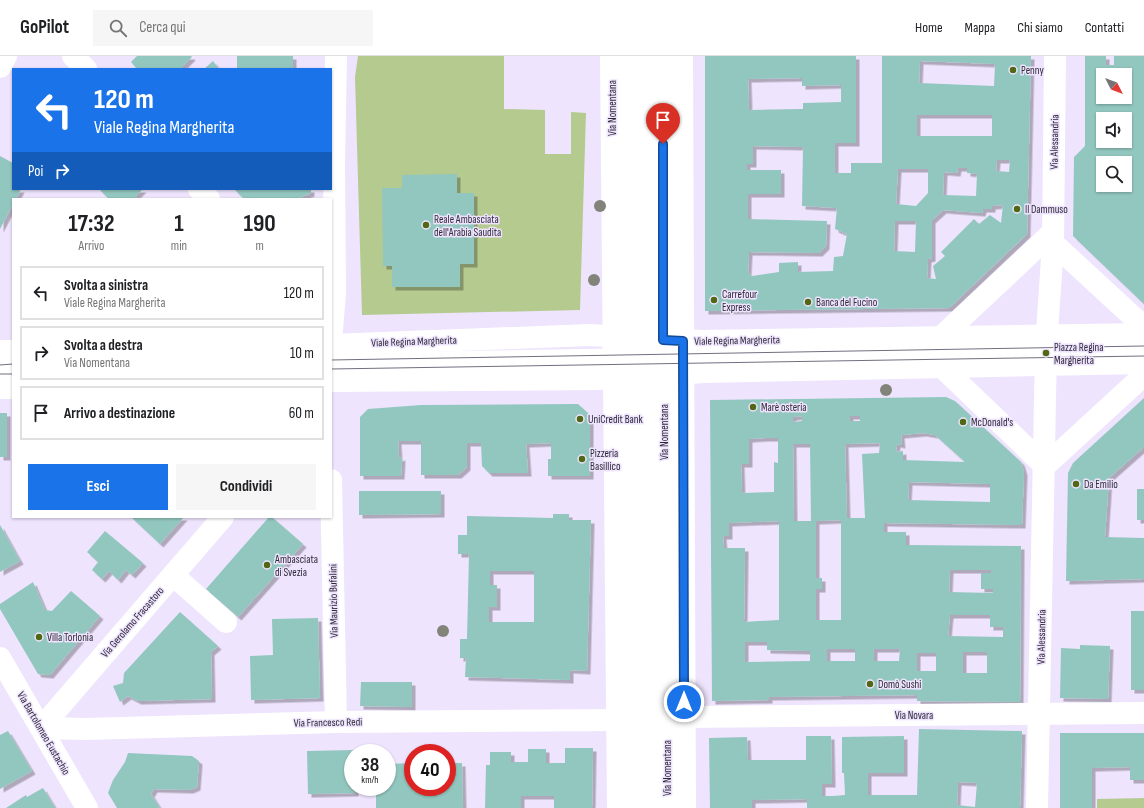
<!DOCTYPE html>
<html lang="it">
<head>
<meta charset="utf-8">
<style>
  :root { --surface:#fff; --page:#f6f6f6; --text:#202124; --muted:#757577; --line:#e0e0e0; --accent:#1a73e8 }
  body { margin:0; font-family:"Sofia Sans Condensed",sans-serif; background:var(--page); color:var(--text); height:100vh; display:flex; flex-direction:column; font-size:15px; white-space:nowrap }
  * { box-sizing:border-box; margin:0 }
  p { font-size:13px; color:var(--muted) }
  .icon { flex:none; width:22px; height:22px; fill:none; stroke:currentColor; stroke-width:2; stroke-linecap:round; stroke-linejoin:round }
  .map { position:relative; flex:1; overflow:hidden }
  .details { position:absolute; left:12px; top:142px; width:320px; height:320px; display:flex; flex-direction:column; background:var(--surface); border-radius:0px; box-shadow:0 1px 3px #0004 }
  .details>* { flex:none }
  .top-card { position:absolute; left:12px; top:12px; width:320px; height:122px; border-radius:0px; box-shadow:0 1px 3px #0004; background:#1a73e8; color:#fff; overflow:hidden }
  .needle { width:26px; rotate:132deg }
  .controls { position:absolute; left:1096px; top:12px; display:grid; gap:8px }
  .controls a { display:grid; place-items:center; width:36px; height:36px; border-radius:0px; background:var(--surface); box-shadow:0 1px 3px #0004; font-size:20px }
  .speed { position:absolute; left:344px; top:688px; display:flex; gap:8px; font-size:20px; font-weight:700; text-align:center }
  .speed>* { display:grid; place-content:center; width:52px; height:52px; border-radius:50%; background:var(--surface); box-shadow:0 1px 3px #0004; line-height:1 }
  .speed small { font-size:10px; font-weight:400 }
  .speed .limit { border:6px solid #d22; background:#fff; color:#111 }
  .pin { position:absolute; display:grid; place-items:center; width:34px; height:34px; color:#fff; margin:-41px -17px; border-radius:50% 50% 50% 0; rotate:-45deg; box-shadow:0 0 4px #0007 }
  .pin .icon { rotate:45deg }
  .me { position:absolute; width:44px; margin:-22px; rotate:0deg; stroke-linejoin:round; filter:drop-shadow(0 0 3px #0008) }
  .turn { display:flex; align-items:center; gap:14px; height:84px; padding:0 16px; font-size:18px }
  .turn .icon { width:52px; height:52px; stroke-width:2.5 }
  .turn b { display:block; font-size:28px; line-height:34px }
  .then { display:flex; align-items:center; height:38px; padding:0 16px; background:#0003; gap:8px; font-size:15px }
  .eta { display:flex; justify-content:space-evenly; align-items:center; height:68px; text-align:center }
  .eta b { font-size:24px; font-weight:700; line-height:28px }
  .cta { display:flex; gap:8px; margin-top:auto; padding:8px 16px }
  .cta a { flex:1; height:46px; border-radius:0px; background:var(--accent); color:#fff; font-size:16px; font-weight:700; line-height:46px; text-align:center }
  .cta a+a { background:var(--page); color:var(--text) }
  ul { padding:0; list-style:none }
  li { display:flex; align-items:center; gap:12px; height:54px; margin:0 8px 6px; padding:0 8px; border:2px solid var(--line); border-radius:0px }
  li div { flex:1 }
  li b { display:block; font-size:15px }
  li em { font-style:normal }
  header { display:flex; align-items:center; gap:24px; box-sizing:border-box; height:56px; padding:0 20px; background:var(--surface); border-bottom:1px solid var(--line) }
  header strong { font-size:19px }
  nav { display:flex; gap:22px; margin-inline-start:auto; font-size:14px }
  .search { width:280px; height:36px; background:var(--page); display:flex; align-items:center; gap:10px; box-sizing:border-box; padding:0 14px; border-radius:0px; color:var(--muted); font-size:15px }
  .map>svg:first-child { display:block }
  .green { fill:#b5ca8f }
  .building { fill:#92c7bf; fill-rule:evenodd; filter:url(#shadow) }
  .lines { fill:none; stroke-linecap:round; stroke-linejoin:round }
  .minor { stroke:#fff; stroke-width:22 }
  .major { stroke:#fff; stroke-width:22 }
  .tram { stroke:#746d80; stroke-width:1 }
  .tree { fill:#82847a }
  .route-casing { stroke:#114b97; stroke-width:10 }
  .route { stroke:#1a73e8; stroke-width:7 }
  .poi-dot { fill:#506715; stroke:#eee4fd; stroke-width:1.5 }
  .labels { text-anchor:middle; stroke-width:3; stroke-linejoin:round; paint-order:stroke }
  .poi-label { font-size:11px; fill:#2f2938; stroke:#eee4fd; text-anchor:start }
  .street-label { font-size:11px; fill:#2f2938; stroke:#eee4fd }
</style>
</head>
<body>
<header>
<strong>GoPilot</strong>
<div class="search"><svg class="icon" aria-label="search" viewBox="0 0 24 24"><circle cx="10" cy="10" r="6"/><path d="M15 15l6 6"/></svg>Cerca qui</div>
<nav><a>Home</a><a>Mappa</a><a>Chi siamo</a><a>Contatti</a></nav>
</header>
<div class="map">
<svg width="1144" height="752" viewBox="0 0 1144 752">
  <defs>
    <filter id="shadow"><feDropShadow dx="3.5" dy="3.5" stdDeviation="0" flood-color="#0004"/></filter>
  </defs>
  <rect width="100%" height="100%" fill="#eee4fd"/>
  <g class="green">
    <polygon points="358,0 504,0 504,53 545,54 545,98 571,98 571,56 586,57 580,254 362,259 355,21"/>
    <polygon points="1144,742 1144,752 1097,752 1097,743"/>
  </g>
  <g class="building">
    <polygon points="137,0 191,0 192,1 180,13 137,13 131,6"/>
    <polygon points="237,0 293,0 293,13 237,12"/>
    <path d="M705 0H856V87H835V117H851V107H882V0H1031L1027 178 949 252 705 255ZM920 5 995 8 994 30 919 27ZM802 22V30L841 29V46L803 47V53L749 54 748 23ZM917 59H992V80H917ZM753 90 803 91 802 150 837 152 835 173 847 178 843 200 834 201 833 215 798 216V206L779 207V216L752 220 748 216 749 196 819 197 826 190 827 165 748 163V138H781V114H747V108H753ZM997 104H1010L1009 116 996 115ZM958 112H967V117L977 118 976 140 943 139 944 116 957 117ZM898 113H928V137L916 150 896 148ZM1003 149 1001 167 990 159 979 168 974 163 941 196 945 200 933 210 936 223 927 222 928 203 932 202V164L943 154 982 157 983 153H992V150ZM895 165H916L915 196 894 195Z"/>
    <path d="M1085 0H1106V9H1114V0H1144V248L1073 180 1074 101 1085 90ZM1103 19H1125V41H1103ZM1103 63H1125V85H1103ZM1103 107H1125V129H1103V124H1098L1099 111H1103Z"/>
    <polygon points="213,5 219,13 204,13"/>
    <polygon points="0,100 13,107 13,133 21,133 16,143 13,143 13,148 0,173"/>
    <polygon points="457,118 457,137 474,137 474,208 460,208 460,231 392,231 392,210 383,210 382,132 402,132 402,119"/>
    <polygon points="99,133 143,133 135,141 138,143 109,143"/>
    <polygon points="234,133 311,133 311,137 297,143 244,143"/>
    <path d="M946 341 955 345 1021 406 1024 416 1022 469 884 467V476H906V489L1021 490 1020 646 917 645V639L769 641V644L712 645 710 344ZM802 360V365L793 366V361ZM850 360H860V365H850ZM923 377 935 379 965 406 903 404V395L896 396 897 388 902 389 901 379ZM765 382H778V407L774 406V436L742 437 741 408H749V383ZM880 387 879 397 862 398 865 462H847L845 388ZM793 388H810L811 465H794ZM909 426 990 428V446L908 444ZM841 464V564H816V533H822V522H816V465ZM779 465V564L744 566 745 492H724L723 480H729V467ZM950 514H991V517H981V533H993V537L949 536ZM950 559H990V571H1003V581L948 580ZM745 586H767V594L810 595V605L745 606ZM827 593H855V605H827ZM874 593H900L899 605H874ZM963 596H987V617H963ZM917 597H936V615H917Z"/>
    <polygon points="1144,342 1144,391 1109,422 1105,481 1144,482 1144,523 1066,525 1068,417 1073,407"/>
    <polygon points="578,348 590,359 590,420 548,420 548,403 551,403 551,387 526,388 528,417 489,417 482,410 481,387 467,387 467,411 458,419 421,419 421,385 398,385 399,402 402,401 401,420 360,420 360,361 368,353 421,349"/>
    <rect x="0" y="357" width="7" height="44"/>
    <rect x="1137" y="433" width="7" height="31"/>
    <polygon points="359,435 441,435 441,458 359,459"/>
    <path d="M553 458H569V464H591L587 615 570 614V624L465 621 466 602H460V583H467L469 498H458V479H467V460L553 462ZM490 515H534V566H489V551H497V529H490Z"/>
    <polygon points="131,461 184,461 160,488"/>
    <polygon points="269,461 272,461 303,488 238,561 206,533"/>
    <polygon points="0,469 20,505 0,516"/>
    <polygon points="105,475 143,507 132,519 126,514 118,524 109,515 102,523 92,514 98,506 87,496"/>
    <polygon points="33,526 45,554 52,555 71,535 100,560 50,619 38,618 0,553 0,548"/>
    <rect x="1131" y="555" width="13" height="79"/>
    <polygon points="180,556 218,590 211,596 212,643 138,645 128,640 120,646 113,630 123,627 124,617"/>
    <polygon points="318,562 320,642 251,644 250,600 273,599 272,563"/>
    <polygon points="1080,589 1110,590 1108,643 1060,642 1061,592 1080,593"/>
    <polygon points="361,626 412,626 412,651 360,650"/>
    <path d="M919 673 1022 675 1020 752H807V743L752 744V752H710L709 682 747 681 748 704H806V680H831L832 728H822V740H833L845 739 844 717H842V681L904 680V717H868V739H917ZM958 726 977 727 975 751 957 749Z"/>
    <polygon points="8,675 32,715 0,733 0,679"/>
    <polygon points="1060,677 1144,677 1144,724 1130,724 1130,711 1092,712 1092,752 1060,752"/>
    <polygon points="565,692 593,692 592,752 554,752 554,740 521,740 521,752 485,752 486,709 490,709 490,696 511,696 511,706 528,706 528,693 546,693 546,707 565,707"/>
    <polygon points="354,694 353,731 355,731 355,737 308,738 307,695"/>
    <polygon points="128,697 192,700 199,705 197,731 190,734 154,733 151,738 160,752 117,752 108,737 113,724 125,706"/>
    <polygon points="413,707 413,731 447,731 447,707 462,707 463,752 376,752 376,731 387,731 387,708"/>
    <polygon points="43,732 55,752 6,752 26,739 27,741"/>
  </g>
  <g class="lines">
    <g class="minor">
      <polyline points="73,0 86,13"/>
      <polyline points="611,0 618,752"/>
      <polyline points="629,0 634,752"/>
      <polyline points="661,0 667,752"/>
      <polyline points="682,0 685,752"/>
      <polyline points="0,11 6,0"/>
      <polyline points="199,133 209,143"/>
      <polyline points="1053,187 1144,271"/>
      <polyline points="941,281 1053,176"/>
      <polyline points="331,286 335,236 334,107 336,0"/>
      <polyline points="331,308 1144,295"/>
      <polyline points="942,311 1045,410"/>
      <polyline points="0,314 13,314"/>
      <polyline points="1045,410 1144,319"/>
      <polyline points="331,424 336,666"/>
      <polyline points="173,519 226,566"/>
      <polyline points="0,602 87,752"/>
      <polyline points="684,661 1144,657"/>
      <polyline points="41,672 85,673 336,666 616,664"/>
      <polyline points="41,672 223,461"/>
      <polyline points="1037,752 1046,292 1053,187 1055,0"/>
    </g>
    <g class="major">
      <polyline points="647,0 649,244 647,346 650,752"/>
      <polyline points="331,289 589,279 703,285 1144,278"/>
      <polyline points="0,295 13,295"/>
      <polyline points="331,325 600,323 704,316 1144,307"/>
      <polyline points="0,332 13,332"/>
    </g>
    <g class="tram">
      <polyline points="331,304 1144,290"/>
      <polyline points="0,309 13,308"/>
      <polyline points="331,313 1144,300"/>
      <polyline points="0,318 13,318"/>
    </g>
  </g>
  <g class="tree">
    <circle cx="600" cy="150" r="6"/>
    <circle cx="594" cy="224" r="6"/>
    <circle cx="886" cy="334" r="6"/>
    <circle cx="443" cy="575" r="6"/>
  </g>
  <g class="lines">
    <defs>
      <polyline id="route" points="663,88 663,284 683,285 684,646"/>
    </defs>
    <use href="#route" class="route-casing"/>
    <use href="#route" class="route"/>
  </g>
  <g class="poi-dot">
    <circle cx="1013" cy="14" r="4"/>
    <circle cx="1017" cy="153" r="4"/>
    <circle cx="426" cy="169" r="4"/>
    <circle cx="714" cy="244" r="4"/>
    <circle cx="808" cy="246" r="4"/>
    <circle cx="1046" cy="297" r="4"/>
    <circle cx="753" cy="351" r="4"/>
    <circle cx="580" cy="363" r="4"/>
    <circle cx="963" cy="366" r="4"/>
    <circle cx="582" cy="403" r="4"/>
    <circle cx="1076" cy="428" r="4"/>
    <circle cx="267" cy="509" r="4"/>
    <circle cx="39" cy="581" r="4"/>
    <circle cx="870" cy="628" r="4"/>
  </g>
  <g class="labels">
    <g class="poi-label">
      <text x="1021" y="18">Penny</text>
      <text x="1025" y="157">Il Dammuso</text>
      <text x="434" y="167">Reale Ambasciata<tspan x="434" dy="13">dell'Arabia Saudita</tspan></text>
      <text x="722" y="242">Carrefour<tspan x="722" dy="13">Express</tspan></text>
      <text x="816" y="250">Banca del Fucino</text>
      <text x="1054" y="295">Piazza Regina<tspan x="1054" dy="13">Margherita</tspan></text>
      <text x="761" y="355">Marè osteria</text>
      <text x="588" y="367">UniCredit Bank</text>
      <text x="971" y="370">McDonald's</text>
      <text x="590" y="401">Pizzeria<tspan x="590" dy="13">Basillico</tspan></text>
      <text x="1084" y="432">Da Emilio</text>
      <text x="275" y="507">Ambasciata<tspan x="275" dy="13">di Svezia</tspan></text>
      <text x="47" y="585">Villa Torlonia</text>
      <text x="878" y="632">Domò Sushi</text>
    </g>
    <g class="street-label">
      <text transform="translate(612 52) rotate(-90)" y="4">Via Nomentana</text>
      <text transform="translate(1054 86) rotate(-89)" y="4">Via Alessandria</text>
      <text transform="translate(737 284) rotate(-1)" y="4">Viale Regina Margherita</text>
      <text transform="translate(414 285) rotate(-2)" y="4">Viale Regina Margherita</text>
      <text transform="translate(664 376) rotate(-90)" y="4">Via Nomentana</text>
      <text transform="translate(333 545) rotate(-91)" y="4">Via Maurizio Bufalini</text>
      <text transform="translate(132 566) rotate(-49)" y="4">Via Gerolamo Fracastoro</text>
      <text transform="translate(1041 581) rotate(-89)" y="4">Via Alessandria</text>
      <text x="914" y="663">Via Novara</text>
      <text transform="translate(328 666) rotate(-1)" y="4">Via Francesco Redi</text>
      <text transform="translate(44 677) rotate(60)" y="4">Via Bartolomeo Eustachio</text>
      <text transform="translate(667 712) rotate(-90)" y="4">Via Nomentana</text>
    </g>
  </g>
</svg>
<div class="controls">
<a><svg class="needle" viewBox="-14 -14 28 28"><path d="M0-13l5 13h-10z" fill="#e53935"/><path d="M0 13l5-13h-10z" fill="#757577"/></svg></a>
<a><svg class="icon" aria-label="sound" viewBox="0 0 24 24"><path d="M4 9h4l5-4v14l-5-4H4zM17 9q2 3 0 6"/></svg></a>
<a><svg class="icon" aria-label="search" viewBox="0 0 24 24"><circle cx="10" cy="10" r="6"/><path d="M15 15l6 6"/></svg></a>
</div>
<div class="speed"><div>38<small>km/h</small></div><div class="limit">40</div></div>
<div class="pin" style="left:663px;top:88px;background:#d93025"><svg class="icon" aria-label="arrive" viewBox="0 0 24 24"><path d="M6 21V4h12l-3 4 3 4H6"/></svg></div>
<svg class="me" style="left:684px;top:646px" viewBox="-20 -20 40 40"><circle r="17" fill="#1a73e8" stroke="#fff" stroke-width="3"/><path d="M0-11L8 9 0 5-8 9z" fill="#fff"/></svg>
<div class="top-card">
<div class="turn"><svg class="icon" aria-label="left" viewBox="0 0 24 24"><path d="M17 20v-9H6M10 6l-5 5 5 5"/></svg><div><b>120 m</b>Viale Regina Margherita</div></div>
<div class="then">Poi<svg class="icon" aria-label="right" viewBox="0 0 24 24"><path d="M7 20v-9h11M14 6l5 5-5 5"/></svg></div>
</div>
<section class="details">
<div class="eta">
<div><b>17:32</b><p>Arrivo</p></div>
<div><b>1</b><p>min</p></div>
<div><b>190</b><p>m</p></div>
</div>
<ul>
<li><svg class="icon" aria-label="left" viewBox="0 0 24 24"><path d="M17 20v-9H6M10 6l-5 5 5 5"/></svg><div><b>Svolta a sinistra</b><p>Viale Regina Margherita</p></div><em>120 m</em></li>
<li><svg class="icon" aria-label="right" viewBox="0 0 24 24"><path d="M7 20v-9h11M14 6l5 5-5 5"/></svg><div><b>Svolta a destra</b><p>Via Nomentana</p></div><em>10 m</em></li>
<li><svg class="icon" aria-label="arrive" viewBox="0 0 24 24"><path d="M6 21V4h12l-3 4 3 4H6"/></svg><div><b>Arrivo a destinazione</b></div><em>60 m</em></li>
</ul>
<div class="cta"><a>Esci</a><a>Condividi</a></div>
</section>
</div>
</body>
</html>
